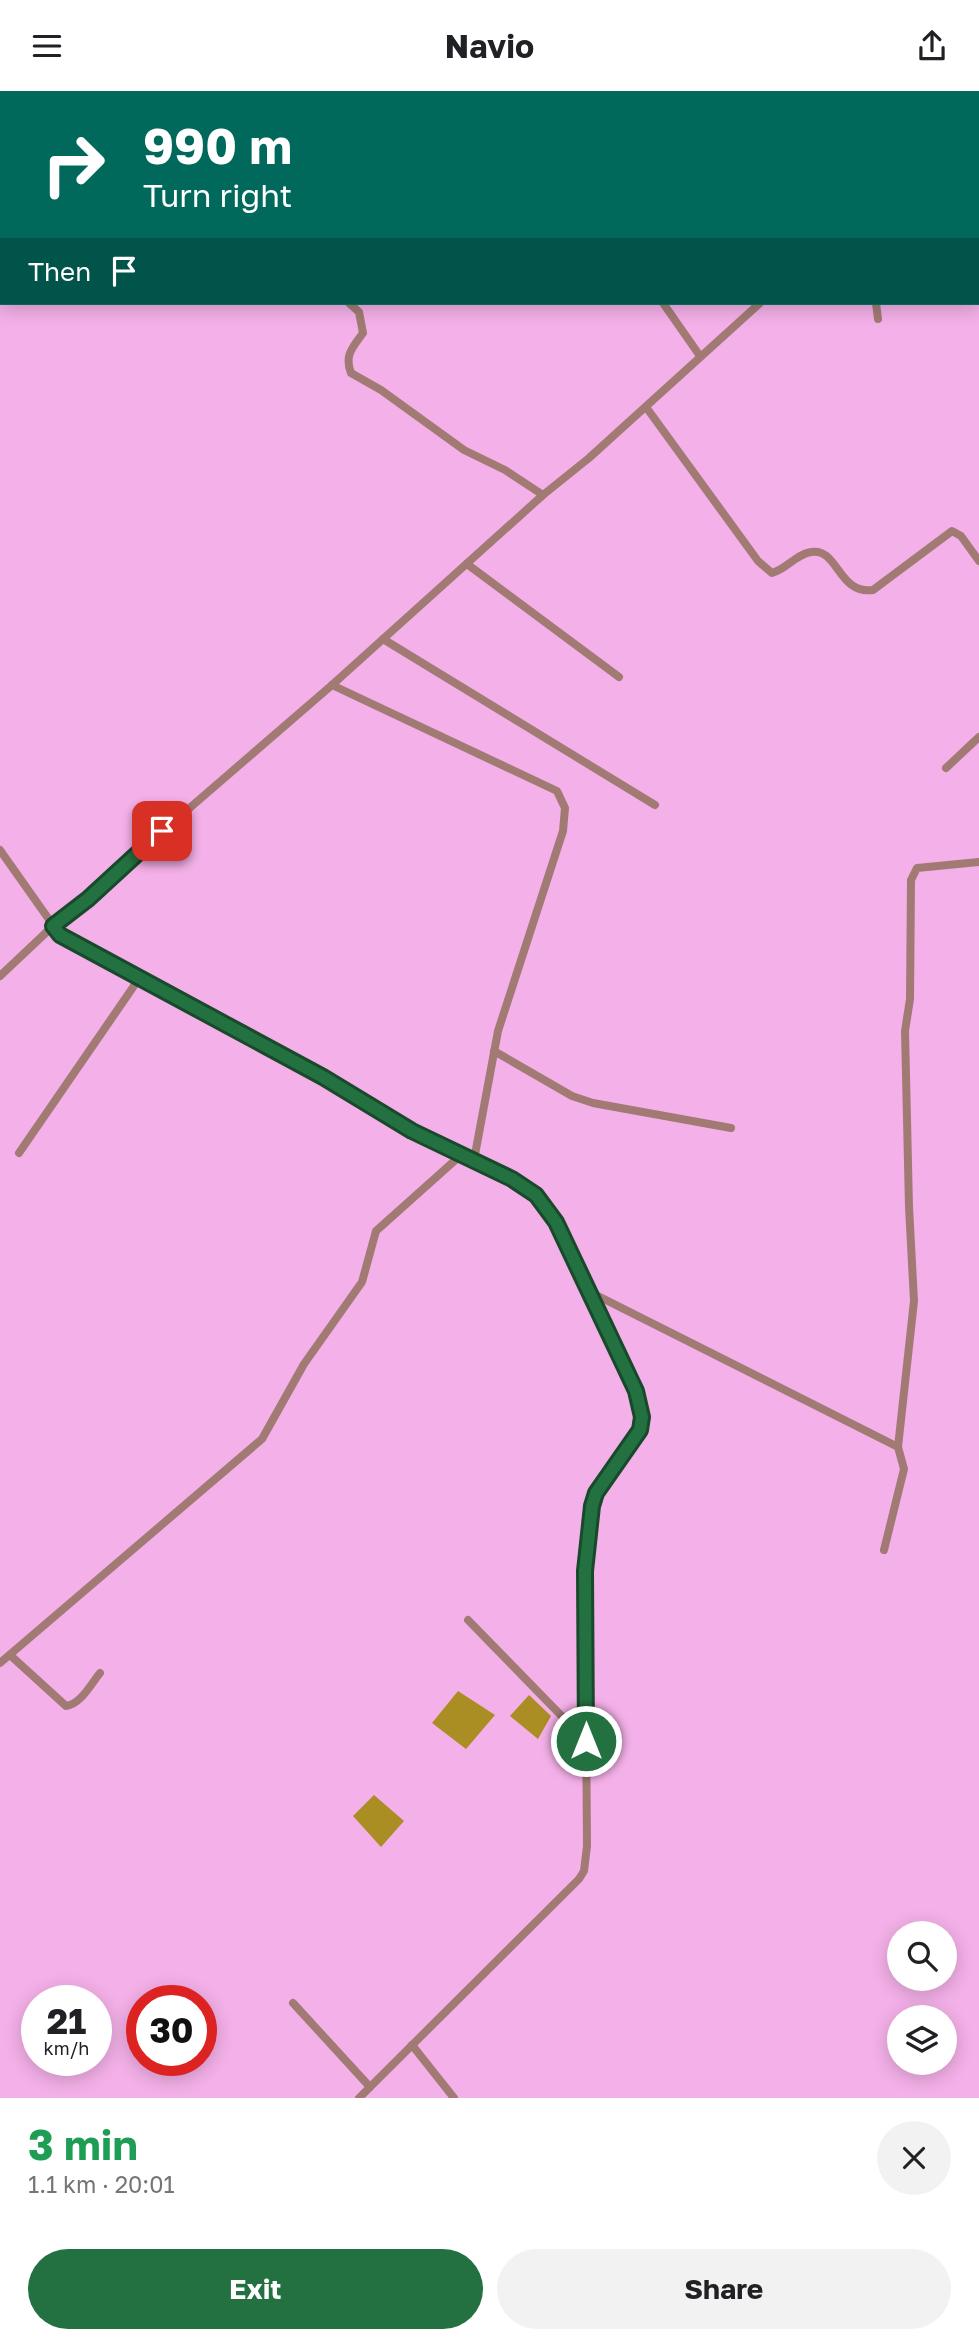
<!DOCTYPE html>
<html lang="en">
<head>
<meta charset="utf-8">
<style>
  :root { --surface:#fff; --page:#f2f2f2; --text:#202124; --muted:#757577; --accent:#237141 }
  body { margin:0; font-family:"Golos Text",sans-serif; background:var(--page); color:var(--text); height:100vh; display:flex; flex-direction:column; font-size:26px; white-space:nowrap }
  * { box-sizing:border-box; margin:0 }
  p { font-size:23px; color:var(--muted) }
  .icon { flex:none; width:38px; height:38px; fill:none; stroke:currentColor; stroke-width:2; stroke-linecap:round; stroke-linejoin:round }
  .map { position:relative; height:2007px; overflow:hidden }
  .panel { display:flex; flex-direction:column; background:var(--surface); flex:1 }
  .panel>* { flex:none }
  .guide { position:absolute; left:0px; top:0px; width:980px; height:214px; box-shadow:0 4px 18px #0003; background:#00695c; color:#fff; overflow:hidden }
  .controls { position:absolute; left:887px; top:1830px; display:grid; gap:14px }
  .controls a { display:grid; place-items:center; width:70px; height:70px; border-radius:50%; background:var(--surface); box-shadow:0 4px 18px #0003; font-size:35px }
  .speed { position:absolute; left:21px; top:1894px; display:flex; gap:14px; font-size:35px; font-weight:700; text-align:center }
  .speed>* { display:grid; place-content:center; width:91px; height:91px; border-radius:50%; background:var(--surface); box-shadow:0 4px 18px #0003; line-height:1 }
  .speed small { font-size:18px; font-weight:400 }
  .speed .limit { border:10px solid #d22; background:#fff; color:#111 }
  .pin { position:absolute; display:grid; place-items:center; width:60px; height:60px; color:#fff; margin:-30px; border-radius:14px; box-shadow:0 4px 10px #0006 }
  .me { position:absolute; width:77px; margin:-38px; rotate:0deg; stroke-linejoin:round; filter:drop-shadow(0 0 5px #0008) }
  .turn { display:flex; align-items:center; gap:24px; height:147px; padding:0 28px; font-size:32px }
  .turn .icon { width:91px; height:91px; stroke-width:2.5 }
  .turn b { display:block; font-size:49px; line-height:60px }
  .then { display:flex; align-items:center; height:66px; padding:0 28px; background:#0003; gap:14px; font-size:26px }
  .round { display:grid; place-items:center; flex:none; width:74px; height:74px; border-radius:37px; background:var(--page) }
  .head { display:flex; align-items:center; justify-content:space-between; height:119px; padding:0 28px }
  h1 { font-size:42px; font-weight:700; line-height:52px; color:#1e9e55 }
  .button { display:flex; gap:14px; margin-top:auto; padding:14px 28px }
  .button a { flex:1; height:80px; border-radius:42px; background:var(--accent); color:#fff; font-size:28px; font-weight:700; line-height:80px; text-align:center }
  .button a+a { background:var(--page); color:var(--text) }
  header { display:flex; justify-content:space-between; align-items:center; height:91px; padding:0 28px; background:var(--surface); font-size:32px; font-weight:700 }
  .map>svg:first-child { display:block }
  .forest { fill:#aa8d23 }
  .lines { fill:none; stroke-linecap:round; stroke-linejoin:round }
  .street { stroke:#a17b73; stroke-width:8 }
  .route-casing { stroke:#17492a; stroke-width:18 }
  .route { stroke:#237141; stroke-width:12 }
</style>
</head>
<body>
<header><svg class="icon" aria-label="menu" viewBox="0 0 24 24"><path d="M4 6h16M4 12h16M4 18h16"/></svg>Navio<svg class="icon" aria-label="share" viewBox="0 0 24 24"><path d="M12 15V3M7 8l5-5 5 5M5 13v7h14v-7"/></svg></header>
<div class="map">
<svg width="979" height="2007" viewBox="0 0 979 2007">
  <rect width="100%" height="100%" fill="#f4b0e8"/>
  <g class="forest">
    <polygon points="458,1600 495,1624 466,1658 432,1632"/>
    <polygon points="529,1604 551,1625 538,1648 510,1625"/>
    <polygon points="374,1704 404,1730 381,1756 353,1725"/>
  </g>
  <g class="lines">
    <g class="street">
      <polyline points="228,0 228,2"/>
      <polyline points="523,0 524,2"/>
      <polyline points="906,0 907,2"/>
      <polyline points="978,12 979,12"/>
      <path d="M349 212 359 221 363 242C353 256 344 264 351 282L381 299 464 359 505 379 543 404"/>
      <polyline points="663,212 700,265"/>
      <polyline points="876,212 878,228"/>
      <path d="M646 316 758 470 772 482C787 478 796 463 811 461 838 456 838 504 873 499L952 440 961 445 979 470"/>
      <polyline points="467,473 619,586"/>
      <polyline points="383,548 655,714"/>
      <polyline points="332,594 557,700 565,717 563,740 498,940 474,1069"/>
      <polyline points="946,677 979,646"/>
      <polyline points="0,759 60,844 69,851 323,986 412,1040 512,1089 536,1104 556,1131 636,1300 642,1326 640,1339 596,1402 591,1415 585,1480 587,1755 584,1780 579,1788 359,2007"/>
      <polyline points="0,885 53,835 332,594 543,404 589,367 760,212"/>
      <polyline points="494,960 572,1005 593,1012 731,1037"/>
      <polyline points="19,1062 138,889"/>
      <polyline points="590,1201 898,1356"/>
      <polyline points="884,1459 904,1378 898,1356 914,1210 909,1116 905,940 910,908 911,789 917,777 979,771"/>
      <polyline points="468,1529 586,1650"/>
      <path d="M10 1564 66 1615C81 1613 91 1593 100 1582"/>
      <polyline points="0,1572 262,1348 304,1273 362,1191 376,1140 461,1064"/>
      <polyline points="293,1912 370,1996"/>
      <polyline points="412,1954 454,2007"/>
    </g>
  </g>
  <g class="lines">
    <defs>
      <polyline id="route" points="162,740 88,808 53,835 60,844 323,986 412,1040 512,1088 536,1104 556,1131 636,1300 642,1326 640,1339 596,1402 592,1415 585,1480 586,1650"/>
    </defs>
    <use href="#route" class="route-casing"/>
    <use href="#route" class="route"/>
  </g>
</svg>
<div class="controls">
<a><svg class="icon" aria-label="search" viewBox="0 0 24 24"><circle cx="10" cy="10" r="6"/><path d="M15 15l6 6"/></svg></a>
<a><svg class="icon" aria-label="layers" viewBox="0 0 24 24"><path d="M12 4l9 5-9 5-9-5zM3 14l9 5 9-5"/></svg></a>
</div>
<div class="speed"><div>21<small>km/h</small></div><div class="limit">30</div></div>
<div class="pin" style="left:162px;top:740px;background:#d93025"><svg class="icon" aria-label="arrive" viewBox="0 0 24 24"><path d="M6 21V4h12l-3 4 3 4H6"/></svg></div>
<svg class="me" style="left:586px;top:1650px" viewBox="-20 -20 40 40"><circle r="17" fill="#237141" stroke="#fff" stroke-width="3"/><path d="M0-11L8 9 0 5-8 9z" fill="#fff"/></svg>
<div class="guide">
<div class="turn"><svg class="icon" aria-label="right" viewBox="0 0 24 24"><path d="M7 20v-9h11M14 6l5 5-5 5"/></svg><div><b>990 m</b>Turn right</div></div>
<div class="then">Then<svg class="icon" aria-label="arrive" viewBox="0 0 24 24"><path d="M6 21V4h12l-3 4 3 4H6"/></svg></div>
</div>
</div>
<section class="panel">
<div class="head"><div><h1>3 min</h1><p>1.1 km · 20:01</p></div><a class="round"><svg class="icon" aria-label="close" viewBox="0 0 24 24"><path d="M6 6l12 12M18 6L6 18"/></svg></a></div>
<div class="button"><a>Exit</a><a>Share</a></div>
</section>
</body>
</html>
